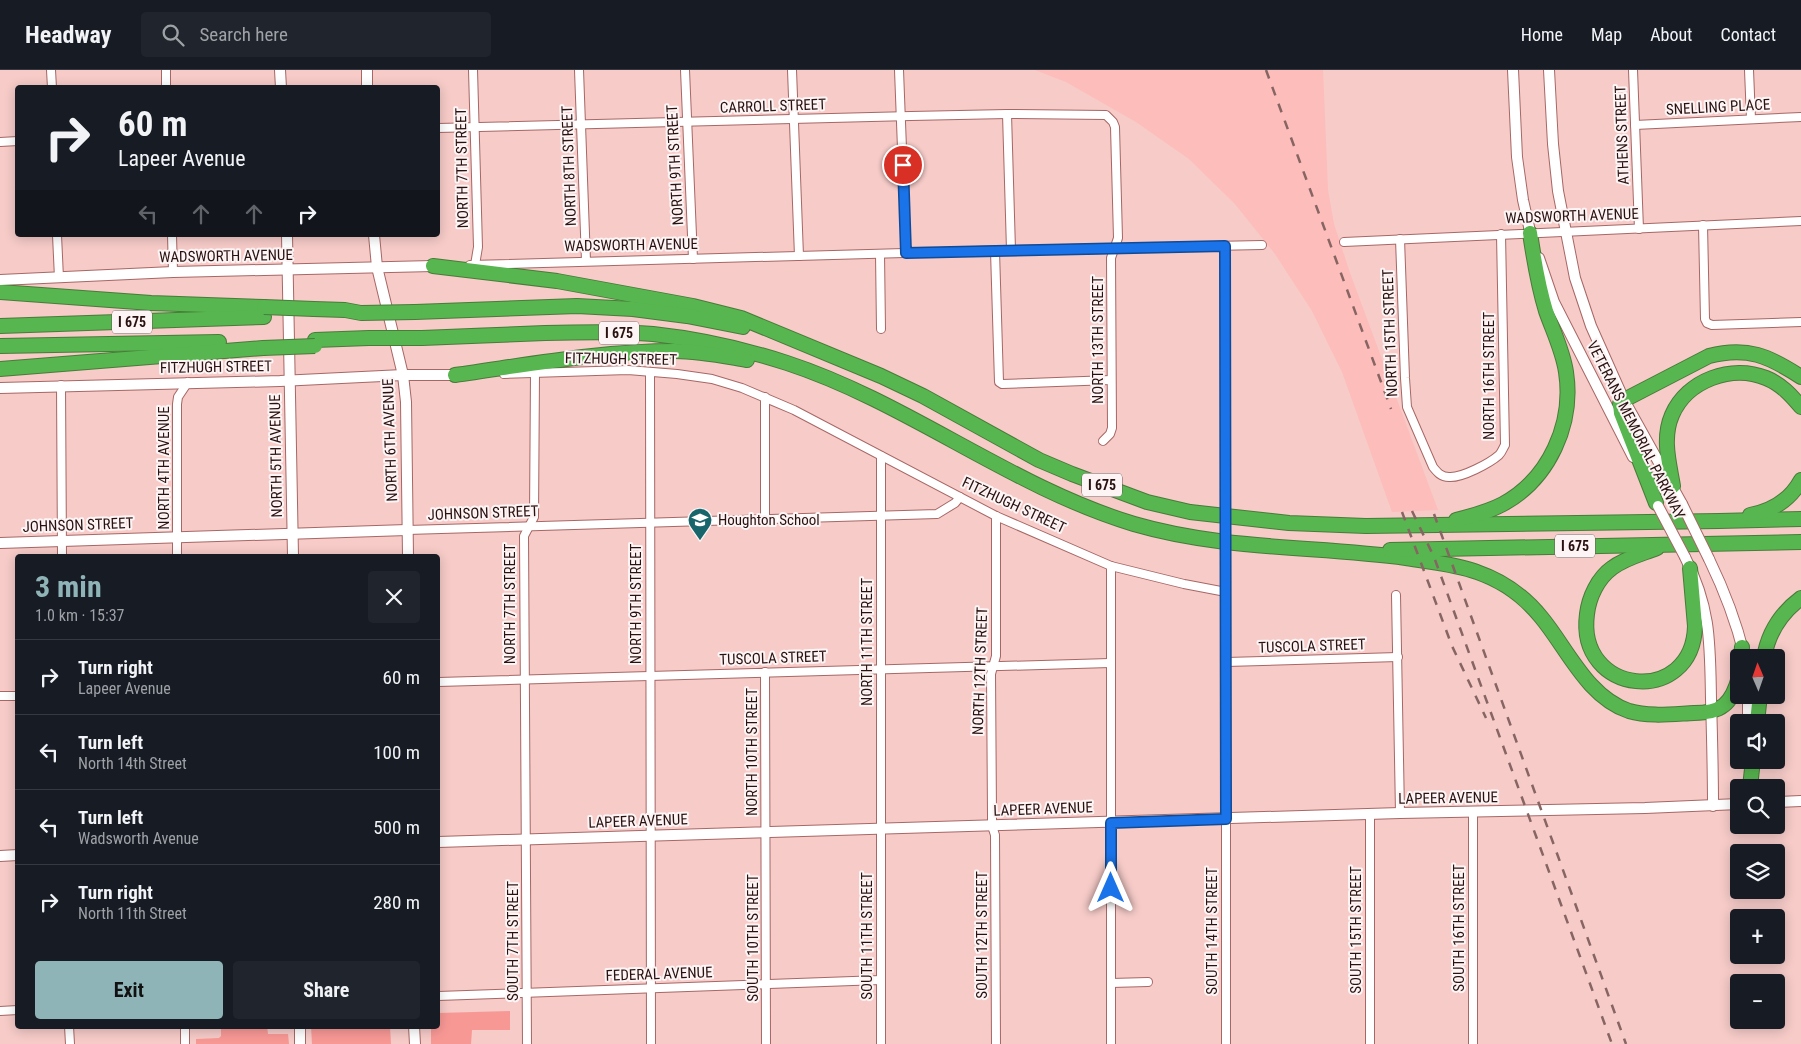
<!DOCTYPE html>
<html lang="en">
<head>
<meta charset="utf-8">
<style>
  :root { --surface:#171b24; --page:#20242c; --text:#f1f3f6; --muted:#9ea1a6; --line:#363941; --accent:#8fb4b8 }
  body { margin:0; font-family:"Roboto Condensed",sans-serif; background:var(--page); color:var(--text); height:100vh; display:flex; flex-direction:column; font-size:19px; white-space:nowrap }
  * { box-sizing:border-box; margin:0 }
  p { font-size:16px; color:var(--muted) }
  .icon { flex:none; width:28px; height:28px; fill:none; stroke:currentColor; stroke-width:2; stroke-linecap:round; stroke-linejoin:round }
  .map { position:relative; flex:1; overflow:hidden }
  .details { position:absolute; left:15px; top:484px; width:425px; height:475px; display:flex; flex-direction:column; background:var(--surface); border-radius:5px; box-shadow:0 2px 12px #0003 }
  .details>* { flex:none }
  .top-card { position:absolute; left:15px; top:15px; width:425px; height:152px; border-radius:5px; box-shadow:0 2px 12px #0003; background:#171b24; color:var(--text); overflow:hidden }
  .needle { width:32px; rotate:358deg }
  .buttons { position:absolute; left:1730px; top:579px; display:grid; gap:10px }
  .buttons a { display:grid; place-items:center; width:55px; height:55px; border-radius:5px; background:var(--surface); box-shadow:0 2px 12px #0003; font-size:25px }
  .pin { position:absolute; display:grid; place-items:center; width:42px; height:42px; color:#fff; margin:-21px; border:2px solid #fff; border-radius:50%; box-shadow:0 1px 5px #0007 }
  .me { position:absolute; width:55px; margin:-28px; rotate:0deg; stroke-linejoin:round; filter:drop-shadow(0 0 4px #0008) }
  .turn { display:flex; align-items:center; gap:18px; height:105px; padding:0 20px; font-size:22px }
  .turn .icon { width:65px; height:65px; stroke-width:2.5 }
  .turn b { display:block; font-size:35px; line-height:42px }
  .lanes { display:flex; align-items:center; height:48px; padding:0 20px; background:#0003; justify-content:center; gap:25px; direction:ltr }
  .lanes .off { opacity:.35 }
  .round { display:grid; place-items:center; flex:none; width:52px; height:52px; border-radius:5px; background:var(--page) }
  .overview { display:flex; align-items:center; justify-content:space-between; height:85px; padding:0 20px }
  h1 { font-size:30px; font-weight:700; line-height:38px; color:var(--accent) }
  .button { display:flex; gap:10px; margin-top:auto; padding:10px 20px }
  .button a { flex:1; height:58px; border-radius:5px; background:var(--accent); color:#111; font-size:20px; font-weight:700; line-height:58px; text-align:center }
  .button a+a { background:var(--page); color:var(--text) }
  ul { padding:0; list-style:none }
  li { display:flex; align-items:center; gap:15px; height:75px; padding:0 20px; border-top:1px solid var(--line) }
  li div { flex:1 }
  li b { display:block; font-size:19px }
  li em { font-style:normal }
  header { display:flex; align-items:center; gap:30px; box-sizing:border-box; height:70px; padding:0 25px; background:var(--surface); border-bottom:1px solid var(--line) }
  header strong { font-size:24px }
  nav { display:flex; gap:28px; margin-inline-start:auto; font-size:18px }
  .search { width:350px; height:45px; background:var(--page); display:flex; align-items:center; gap:12px; box-sizing:border-box; padding:0 18px; border-radius:5px; color:var(--muted); font-size:19px }
  .map>svg:first-child { display:block }
  .built { fill:#fdbdba }
  .green { fill:#f89895 }
  .lines { fill:none; stroke-linecap:round; stroke-linejoin:round }
  .street-casing { stroke:#a76765; stroke-width:10 }
  .secondary-casing { stroke:#a76765; stroke-width:12 }
  .highway-casing { stroke:#477c39; stroke-width:16 }
  .street { stroke:#fff; stroke-width:8 }
  .secondary { stroke:#fff; stroke-width:10 }
  .highway { stroke:#57b64f; stroke-width:14 }
  .rail { stroke:#866563; stroke-width:2.5; stroke-dasharray:9 9; stroke-linecap:butt }
  .street-bridge-casing { stroke:#a76765; stroke-width:10; stroke-linecap:butt }
  .secondary-bridge-casing { stroke:#a76765; stroke-width:12; stroke-linecap:butt }
  .highway-bridge-casing { stroke:#477c39; stroke-width:16; stroke-linecap:butt }
  .street-bridge { stroke:#fff; stroke-width:8 }
  .secondary-bridge { stroke:#fff; stroke-width:10 }
  .highway-bridge { stroke:#57b64f; stroke-width:14 }
  .route-casing { stroke:#114b97; stroke-width:12 }
  .route { stroke:#1a73e8; stroke-width:9 }
  .labels { text-anchor:middle; stroke-width:4; stroke-linejoin:round; paint-order:stroke }
  .shield { fill:#fdf5f5; stroke:#695555; stroke-width:1 }
  .shield-label { font-size:14px; font-weight:bold; fill:#291110 }
  .street-label { font-size:15px; fill:#291110; stroke:#fdf5f5 }
  .poi-label { font-size:15px; fill:#291110; stroke:#fdf5f5; text-anchor:start }
</style>
</head>
<body>
<header>
<strong>Headway</strong>
<div class="search"><svg class="icon" aria-label="search" viewBox="0 0 24 24"><circle cx="10" cy="10" r="6"/><path d="M15 15l6 6"/></svg>Search here</div>
<nav><a>Home</a><a>Map</a><a>About</a><a>Contact</a></nav>
</header>
<div class="map">
<svg width="1801" height="974" viewBox="0 0 1801 974">
  <rect width="100%" height="100%" fill="#f6cbc8"/>
  <polygon class="built" points="1035,0 1323,0 1328,120 1334,154 1350,203 1438,440 1392,442 1342,302 1312,241 1275,184 1235,134 1189,89 1136,52 1066,12"/>
  <g class="green">
    <polygon points="510,941 510,960 472,960 471,974 431,974 431,956 438,956 438,943"/>
    <polygon points="221,956 267,956 268,964 288,964 289,974 196,974 196,969 219,968 221,966"/>
    <polygon points="311,956 390,956 391,974 312,974"/>
  </g>
  <g class="lines">
    <defs>
      <g id="street">
        <polyline points="51,0 52,18"/>
        <polyline points="166,0 166,18"/>
        <polyline points="473,0 478,177 475,195"/>
        <polyline points="579,0 586,191"/>
        <polyline points="685,0 693,189"/>
        <polyline points="792,0 799,186"/>
        <polyline points="899,0 906,183"/>
        <polyline points="1633,0 1639,159"/>
        <polyline points="1749,0 1751,49"/>
        <polyline points="1007,44 1011,180"/>
        <polyline points="1635,55 1801,47"/>
        <polyline points="438,58 911,46 1007,44 1106,45 1113,52 1115,57 1118,168 1111,188 1112,358 1110,364 1103,371"/>
        <polyline points="0,72 18,71"/>
        <polyline points="1703,155 1705,249 1707,253 1712,255 1801,252"/>
        <polyline points="57,165 59,208"/>
        <polyline points="172,165 173,202"/>
        <path d="M1400 169 1405 308 1407 337 1433 397C1437 402 1441 407 1449 407 1462 408 1490 393 1499 385 1502 382 1503 378 1505 375L1501 164"/>
        <polyline points="1344,172 1801,151"/>
        <polyline points="1225,176 1226,429"/>
        <polyline points="995,181 999,312 1002,314 1111,310"/>
        <polyline points="880,184 881,259"/>
        <polyline points="470,195 1011,180 1262,175"/>
        <polyline points="650,302 651,974"/>
        <polyline points="504,304 628,300 677,304 712,309 742,318 794,340 996,446 1111,496 1184,514 1226,522"/>
        <polyline points="61,315 62,486"/>
        <polyline points="765,327 765,449"/>
        <polyline points="407,460 937,444 955,433 960,427"/>
        <polyline points="177,486 177,334 178,327 188,312"/>
        <polyline points="1226,492 1226,974"/>
        <polyline points="1396,525 1400,743"/>
        <polyline points="1226,592 1398,587"/>
        <polyline points="765,602 766,974"/>
        <polyline points="438,612 1110,593"/>
        <polyline points="0,626 18,626"/>
        <polyline points="1473,743 1473,974"/>
        <polyline points="1111,913 1148,912"/>
        <polyline points="438,926 881,910"/>
        <polyline points="0,941 18,940"/>
        <polyline points="69,956 70,974"/>
        <polyline points="185,956 185,974"/>
        <polyline points="527,974 524,466 534,447 535,303"/>
        <polyline points="881,974 881,386"/>
        <polyline points="996,974 995,765 992,756 992,745 991,604 996,586 996,446"/>
        <polyline points="1111,974 1111,496"/>
        <polyline points="1370,974 1370,745"/>
      </g>
      <g id="secondary">
        <polyline points="280,0 281,18"/>
        <polyline points="367,0 367,18"/>
        <polyline points="1513,0 1517,87 1523,130 1532,170"/>
        <polyline points="1549,0 1553,74 1558,121 1575,208 1591,256 1624,330 1682,434"/>
        <polyline points="287,165 293,486"/>
        <polyline points="374,165 377,197 403,305 406,332 408,486"/>
        <polyline points="1539,188 1554,232 1633,387"/>
        <polyline points="0,210 173,202 433,196"/>
        <polyline points="0,318 280,311 403,305 455,305"/>
        <polyline points="0,473 407,460"/>
        <path d="M1685 487C1711 538 1710 573 1711 629 1712 664 1713 700 1713 736"/>
        <path d="M1709 489C1724 520 1736 551 1744 584"/>
        <polyline points="1748,625 1748,652"/>
        <polyline points="1776,732 1801,731"/>
        <polyline points="438,772 1400,743 1645,738 1739,734"/>
        <polyline points="0,786 18,785"/>
        <polyline points="300,956 300,974"/>
        <polyline points="414,956 415,974"/>
      </g>
      <g id="highway">
        <polyline points="433,196 557,211 693,236 741,248 881,306 923,326 1039,390 1072,404 1147,432 1190,442 1289,453 1366,456 1719,451 1801,449"/>
        <polyline points="0,222 151,233 264,237"/>
        <polyline points="314,239 345,240 361,243"/>
        <polyline points="415,242 577,236 633,239 687,246 743,257"/>
        <polyline points="0,256 264,247"/>
        <path d="M422 268C463 266 504 265 545 263 581 262 618 261 653 264 699 269 744 279 787 293 909 333 1011 417 1134 454 1223 480 1316 476 1406 488 1429 492 1456 494 1477 502 1503 511 1524 526 1541 547 1567 578 1587 627 1629 641 1649 647 1673 644 1694 643 1721 643 1732 634 1739 607"/>
        <polyline points="315,270 369,268"/>
        <polyline points="0,276 219,272"/>
        <polyline points="0,299 263,278"/>
        <path d="M455 305C527 295 601 281 675 281 699 281 723 286 747 290"/>
        <path d="M1673 416C1669 392 1662 368 1672 345 1687 310 1732 294 1766 308 1781 314 1791 325 1801 337"/>
        <path d="M1656 433 1621 343 1620 334 1624 330 1709 286C1747 276 1769 286 1801 307"/>
        <path d="M1750 445C1772 441 1790 430 1801 410"/>
        <path d="M1456 450C1472 446 1488 442 1503 434 1549 409 1574 354 1566 302 1563 281 1553 261 1546 241 1538 215 1534 190 1530 163"/>
        <path d="M1657 478C1642 484 1625 488 1612 498 1598 508 1589 527 1587 544 1576 626 1693 637 1695 556L1690 498"/>
        <polyline points="1390,480 1801,472"/>
        <polyline points="1741,588 1742,577"/>
        <path d="M1764 588C1768 563 1781 543 1801 528"/>
        <polyline points="1757,652 1760,625"/>
        <polyline points="1750,717 1753,690"/>
      </g>
    </defs>
    <use href="#street" class="street-casing"/>
    <use href="#secondary" class="secondary-casing"/>
    <use href="#highway" class="highway-casing"/>
    <use href="#street" class="street"/>
    <use href="#secondary" class="secondary"/>
    <use href="#highway" class="highway"/>
    <g class="rail">
      <polyline points="1266,0 1391,339"/>
      <polyline points="1412,441 1434,487 1612,974"/>
      <polyline points="1402,442 1452,576 1486,648"/>
      <polyline points="1434,444 1626,974"/>
    </g>
    <defs>
      <polyline id="street-bridge" points="1226,492 1226,429"/>
      <g id="secondary-bridge">
        <polyline points="1682,434 1709,489"/>
        <polyline points="1658,436 1685,487"/>
      </g>
      <g id="highway-bridge">
        <polyline points="264,237 314,239"/>
        <polyline points="361,243 415,242"/>
        <polyline points="369,268 422,268"/>
        <polyline points="263,278 315,276"/>
      </g>
    </defs>
    <use href="#street-bridge" class="street-bridge-casing"/>
    <use href="#secondary-bridge" class="secondary-bridge-casing"/>
    <use href="#highway-bridge" class="highway-bridge-casing"/>
    <use href="#street-bridge" class="street-bridge"/>
    <use href="#secondary-bridge" class="secondary-bridge"/>
    <use href="#highway-bridge" class="highway-bridge"/>
  </g>
  <g class="lines">
    <defs>
      <polyline id="route" points="903,95 906,183 1225,176 1226,749 1111,753 1111,818"/>
    </defs>
    <use href="#route" class="route-casing"/>
    <use href="#route" class="route"/>
  </g>
  <defs>
    <symbol id="school-pin" viewBox="-11 -11 22 30"><path d="M0 17L-7.5 6A9.5 9.5 0 1 1 7.5 6Z" fill="#18666c" stroke="#fdf5f5"/><path d="M0-5L7-2L0 1L-7-2ZM-4 1L0 2.5L4 1V4Q0 6-4 4Z" fill="#fff"/></symbol>
  </defs>
  <g fill-rule="evenodd">
    <use href="#school-pin" x="686" y="436" width="28" height="38"/>
  </g>
  <g class="labels">
    <g class="shield">
      <rect x="112" y="240.5" width="40" height="23" rx="4"/>
      <rect x="599" y="251.5" width="40" height="23" rx="4"/>
      <rect x="1082" y="403.5" width="40" height="23" rx="4"/>
      <rect x="1555" y="464.5" width="40" height="23" rx="4"/>
    </g>
    <g class="shield-label">
      <text x="132" y="257">I 675</text>
      <text x="619" y="268">I 675</text>
      <text x="1102" y="420">I 675</text>
      <text x="1575" y="481">I 675</text>
    </g>
    <g class="street-label">
      <text transform="translate(773 36) rotate(-2)" y="5">CARROLL STREET</text>
      <text transform="translate(1718 37) rotate(-3)" y="5">SNELLING PLACE</text>
      <text transform="translate(1622 65) rotate(-92)" y="5">ATHENS STREET</text>
      <text transform="translate(675 95) rotate(-93)" y="5">NORTH 9TH STREET</text>
      <text transform="translate(569 96) rotate(-92)" y="5">NORTH 8TH STREET</text>
      <text transform="translate(462 98) rotate(-91)" y="5">NORTH 7TH STREET</text>
      <text transform="translate(1572 146) rotate(-2)" y="5">WADSWORTH AVENUE</text>
      <text transform="translate(631 175) rotate(-1)" y="5">WADSWORTH AVENUE</text>
      <text transform="translate(226 186) rotate(-1)" y="5">WADSWORTH AVENUE</text>
      <text transform="translate(1390 263) rotate(-92)" y="5">NORTH 15TH STREET</text>
      <text transform="translate(1098 270) rotate(-90)" y="5">NORTH 13TH STREET</text>
      <text transform="translate(621 289) rotate(1)" y="5">FITZHUGH STREET</text>
      <text transform="translate(216 297) rotate(-1)" y="5">FITZHUGH STREET</text>
      <text transform="translate(1489 306) rotate(-90)" y="5">NORTH 16TH STREET</text>
      <text transform="translate(1636 360) rotate(63)" y="5">VETERANS MEMORIAL PARKWAY</text>
      <text transform="translate(390 370) rotate(-92)" y="5">NORTH 6TH AVENUE</text>
      <text transform="translate(276 386) rotate(-91)" y="5">NORTH 5TH AVENUE</text>
      <text transform="translate(164 398) rotate(-90)" y="5">NORTH 4TH AVENUE</text>
      <text transform="translate(1014 435) rotate(25)" y="5">FITZHUGH STREET</text>
      <text transform="translate(483 443) rotate(-2)" y="5">JOHNSON STREET</text>
      <text transform="translate(78 455) rotate(-2)" y="5">JOHNSON STREET</text>
      <text transform="translate(510 534) rotate(-90)" y="5">NORTH 7TH STREET</text>
      <text transform="translate(636 534) rotate(-90)" y="5">NORTH 9TH STREET</text>
      <text transform="translate(867 572) rotate(-90)" y="5">NORTH 11TH STREET</text>
      <text transform="translate(1312 576) rotate(-2)" y="5">TUSCOLA STREET</text>
      <text transform="translate(773 588) rotate(-2)" y="5">TUSCOLA STREET</text>
      <text transform="translate(980 601) rotate(-88)" y="5">NORTH 12TH STREET</text>
      <text transform="translate(752 682) rotate(-90)" y="5">NORTH 10TH STREET</text>
      <text transform="translate(1448 728) rotate(-1)" y="5">LAPEER AVENUE</text>
      <text transform="translate(1043 739) rotate(-2)" y="5">LAPEER AVENUE</text>
      <text transform="translate(638 751) rotate(-2)" y="5">LAPEER AVENUE</text>
      <text transform="translate(1459 858) rotate(-90)" y="5">SOUTH 16TH STREET</text>
      <text transform="translate(1356 860) rotate(-90)" y="5">SOUTH 15TH STREET</text>
      <text transform="translate(1212 861) rotate(-90)" y="5">SOUTH 14TH STREET</text>
      <text transform="translate(982 865) rotate(-90)" y="5">SOUTH 12TH STREET</text>
      <text transform="translate(867 866) rotate(-90)" y="5">SOUTH 11TH STREET</text>
      <text transform="translate(753 868) rotate(-90)" y="5">SOUTH 10TH STREET</text>
      <text transform="translate(513 871) rotate(-90)" y="5">SOUTH 7TH STREET</text>
      <text transform="translate(659 904) rotate(-2)" y="5">FEDERAL AVENUE</text>
    </g>
    <g class="poi-label">
      <text x="718" y="455">Houghton School</text>
    </g>
  </g>
</svg>
<div class="buttons">
<a><svg class="needle" viewBox="-14 -14 28 28"><path d="M0-13l5 13h-10z" fill="#e53935"/><path d="M0 13l5-13h-10z" fill="#9ea1a6"/></svg></a>
<a><svg class="icon" aria-label="sound" viewBox="0 0 24 24"><path d="M4 9h4l5-4v14l-5-4H4zM17 9q2 3 0 6"/></svg></a>
<a><svg class="icon" aria-label="search" viewBox="0 0 24 24"><circle cx="10" cy="10" r="6"/><path d="M15 15l6 6"/></svg></a>
<a><svg class="icon" aria-label="layers" viewBox="0 0 24 24"><path d="M12 4l9 5-9 5-9-5zM3 14l9 5 9-5"/></svg></a>
<a>+</a>
<a>−</a>
</div>
<div class="pin" style="left:903px;top:95px;background:#d93025"><svg class="icon" aria-label="arrive" viewBox="0 0 24 24"><path d="M6 21V4h12l-3 4 3 4H6"/></svg></div>
<svg class="me" style="left:1111px;top:818px" viewBox="-20 -20 40 40"><path d="M0-17L14 15 0 8-14 15z" fill="#1a73e8" stroke="#fff" stroke-width="4"/></svg>
<div class="top-card">
<div class="turn"><svg class="icon" aria-label="right" viewBox="0 0 24 24"><path d="M7 20v-9h11M14 6l5 5-5 5"/></svg><div><b>60 m</b>Lapeer Avenue</div></div>
<div class="lanes"><svg class="icon off" aria-label="left" viewBox="0 0 24 24"><path d="M17 20v-9H6M10 6l-5 5 5 5"/></svg><svg class="icon off" aria-label="ahead" viewBox="0 0 24 24"><path d="M12 20V5M6 11l6-6 6 6"/></svg><svg class="icon off" aria-label="ahead" viewBox="0 0 24 24"><path d="M12 20V5M6 11l6-6 6 6"/></svg><svg class="icon" aria-label="right" viewBox="0 0 24 24"><path d="M7 20v-9h11M14 6l5 5-5 5"/></svg></div>
</div>
<section class="details">
<div class="overview"><div><h1>3 min</h1><p>1.0 km · 15:37</p></div><a class="round"><svg class="icon" aria-label="close" viewBox="0 0 24 24"><path d="M6 6l12 12M18 6L6 18"/></svg></a></div>
<ul>
<li><svg class="icon" aria-label="right" viewBox="0 0 24 24"><path d="M7 20v-9h11M14 6l5 5-5 5"/></svg><div><b>Turn right</b><p>Lapeer Avenue</p></div><em>60 m</em></li>
<li><svg class="icon" aria-label="left" viewBox="0 0 24 24"><path d="M17 20v-9H6M10 6l-5 5 5 5"/></svg><div><b>Turn left</b><p>North 14th Street</p></div><em>100 m</em></li>
<li><svg class="icon" aria-label="left" viewBox="0 0 24 24"><path d="M17 20v-9H6M10 6l-5 5 5 5"/></svg><div><b>Turn left</b><p>Wadsworth Avenue</p></div><em>500 m</em></li>
<li><svg class="icon" aria-label="right" viewBox="0 0 24 24"><path d="M7 20v-9h11M14 6l5 5-5 5"/></svg><div><b>Turn right</b><p>North 11th Street</p></div><em>280 m</em></li>
</ul>
<div class="button"><a>Exit</a><a>Share</a></div>
</section>
</div>
</body>
</html>
